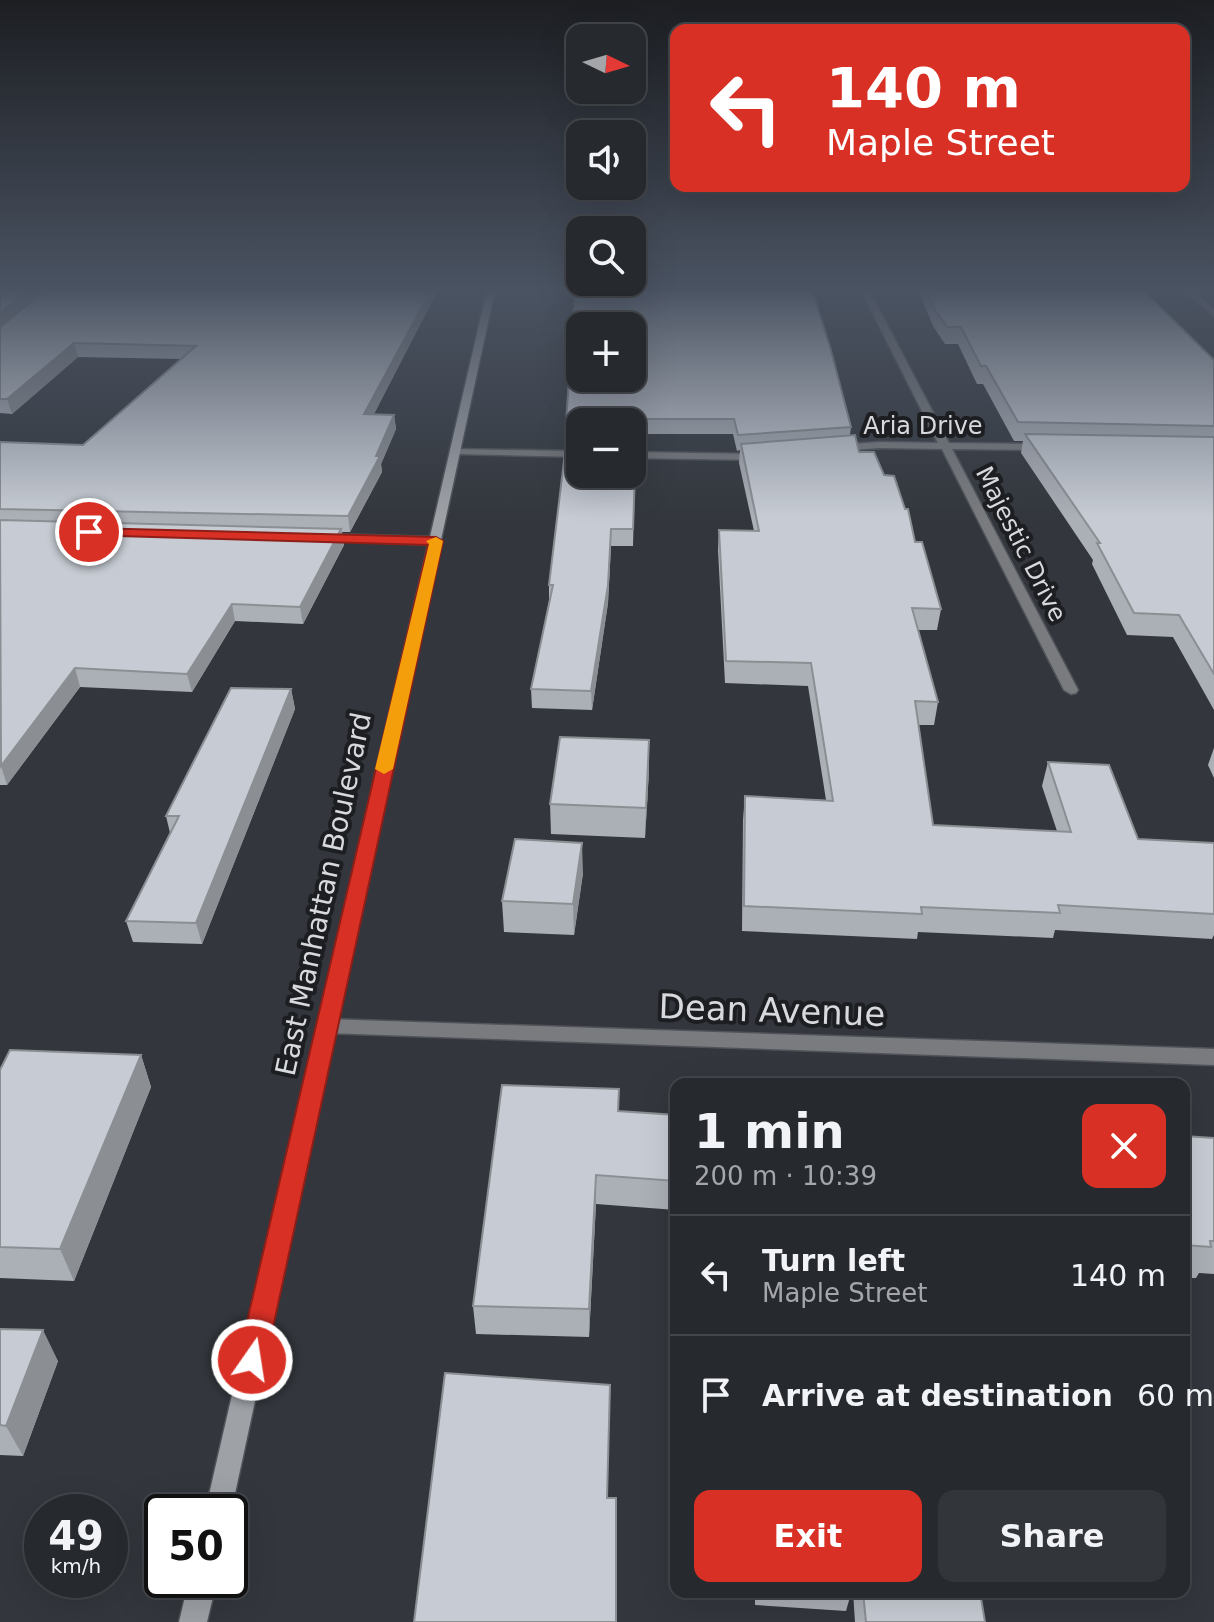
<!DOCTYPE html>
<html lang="en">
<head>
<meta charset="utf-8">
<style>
  :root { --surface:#26292e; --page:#32353a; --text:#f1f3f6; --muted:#a4a6aa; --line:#42454a; --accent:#d93025 }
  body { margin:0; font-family:"DejaVu Sans",sans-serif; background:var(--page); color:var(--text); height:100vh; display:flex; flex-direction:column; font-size:30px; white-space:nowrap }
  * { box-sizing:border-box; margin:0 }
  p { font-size:26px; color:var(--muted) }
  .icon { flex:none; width:44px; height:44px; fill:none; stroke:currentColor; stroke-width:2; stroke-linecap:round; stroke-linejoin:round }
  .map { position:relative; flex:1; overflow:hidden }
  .sheet { position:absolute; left:670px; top:1078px; width:520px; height:520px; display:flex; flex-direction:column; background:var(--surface); border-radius:16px; box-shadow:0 8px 32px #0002,0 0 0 2px var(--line) }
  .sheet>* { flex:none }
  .top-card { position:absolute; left:670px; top:24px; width:520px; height:168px; border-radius:16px; box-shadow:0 8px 32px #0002,0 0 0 2px var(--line); background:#d93025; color:#fff; overflow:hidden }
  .needle { width:52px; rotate:95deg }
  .buttons { position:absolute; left:566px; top:24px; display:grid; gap:16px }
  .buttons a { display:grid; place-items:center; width:80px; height:80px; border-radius:16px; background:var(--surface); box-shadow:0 8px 32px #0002,0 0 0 2px var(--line); font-size:40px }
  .speed { position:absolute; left:24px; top:1494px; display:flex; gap:16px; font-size:40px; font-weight:700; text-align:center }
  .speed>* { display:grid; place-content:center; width:104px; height:104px; border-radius:50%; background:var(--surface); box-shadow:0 8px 32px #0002,0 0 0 2px var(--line); line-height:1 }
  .speed small { font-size:20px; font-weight:400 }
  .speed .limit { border:4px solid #111; border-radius:12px; background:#fff; color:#111 }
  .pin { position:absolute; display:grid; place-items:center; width:68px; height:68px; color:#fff; margin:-34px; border:4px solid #fff; border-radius:50%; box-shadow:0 2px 8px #0007 }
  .me { position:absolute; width:88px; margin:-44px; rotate:13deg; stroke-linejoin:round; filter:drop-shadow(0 0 6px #0008) }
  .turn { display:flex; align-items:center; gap:28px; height:168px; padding:0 24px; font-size:36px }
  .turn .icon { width:104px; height:104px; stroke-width:2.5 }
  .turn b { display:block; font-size:56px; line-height:68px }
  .round { display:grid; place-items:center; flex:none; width:84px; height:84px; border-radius:16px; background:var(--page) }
  .headline { display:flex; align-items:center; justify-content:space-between; height:136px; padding:0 24px }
  h1 { font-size:48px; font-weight:800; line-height:60px }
  .button { display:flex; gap:16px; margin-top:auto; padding:16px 24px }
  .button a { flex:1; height:92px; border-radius:16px; background:var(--accent); color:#fff; font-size:32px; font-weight:800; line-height:92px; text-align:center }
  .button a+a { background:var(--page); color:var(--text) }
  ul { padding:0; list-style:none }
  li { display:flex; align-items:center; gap:24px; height:120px; padding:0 24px; border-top:2px solid var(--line) }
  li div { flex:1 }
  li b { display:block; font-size:30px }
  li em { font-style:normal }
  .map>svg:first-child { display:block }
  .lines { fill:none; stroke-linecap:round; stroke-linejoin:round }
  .minor-casing { stroke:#50545a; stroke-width:3 }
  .secondary-casing { stroke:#50545a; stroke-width:3 }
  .minor { fill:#797b7e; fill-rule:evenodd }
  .secondary { fill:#9ea1a6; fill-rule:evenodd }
  .wall { fill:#abafb6; fill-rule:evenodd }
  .shaded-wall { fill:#8b8f94 }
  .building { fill:#c7ccd4; stroke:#8b8f94; stroke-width:2; fill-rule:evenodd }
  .route { fill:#d93025; stroke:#8d1f18; stroke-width:2 }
  .slow { fill:#f59e0b }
  .labels { text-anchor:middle; stroke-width:8; stroke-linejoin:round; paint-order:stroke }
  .far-street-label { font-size:24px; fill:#d6d9dd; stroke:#1d1e21 }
  .street-label { font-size:28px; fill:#d6d9dd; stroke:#1d1e21 }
  .near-street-label { font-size:34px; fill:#d6d9dd; stroke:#1d1e21 }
</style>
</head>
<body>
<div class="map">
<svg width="1214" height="1622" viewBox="0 0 1214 1622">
  <rect width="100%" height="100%" fill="#33373d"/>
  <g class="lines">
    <defs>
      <g id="minor">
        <polygon points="861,290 869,290 949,443 1042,444 1047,447 1042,450 952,449 1078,690 1076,693 1071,694 1064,690 942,449 880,448 837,451 832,448 837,445 880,442 938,443"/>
        <polygon points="1183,290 1192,290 1214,310 1214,316"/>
        <polygon points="452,449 580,451 580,457 456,454 451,451"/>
        <polygon points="632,452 758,454 763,457 758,460 632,458"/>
        <polygon points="321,534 436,537 442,541 436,545 317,540 315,538"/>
        <polygon points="327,1019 1214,1049 1214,1065 327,1033 320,1031 317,1026 320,1021"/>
      </g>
      <g id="secondary">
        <polygon points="487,290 495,290 231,1512 230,1515 230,1512 205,1512"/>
        <polygon points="189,1580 217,1580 207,1622 179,1622"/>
      </g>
    </defs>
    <use href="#minor" class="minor-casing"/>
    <use href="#secondary" class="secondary-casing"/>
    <use href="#minor" class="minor"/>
    <use href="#secondary" class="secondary"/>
  </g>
  <g class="wall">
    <polygon points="0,290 438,290 374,414 394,415 396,429 381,464 382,472 350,532 342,532 344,545 303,624 235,621 192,692 80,687 7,785 0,785 0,442 83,445 180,359 78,357 12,414 0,413"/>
    <path d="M575 290 851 427 850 435 859 452 884 475 915 542 941 609 937 630H918L938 702 934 725H918L933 825 1057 831 1042 786 1048 762 1138 839 1214 843V935L1212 939 1055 930 1053 938 918 932 917 939 742 931 743 820 745 796 826 800 808 686 725 683 718 550 719 530 754 531 739 463 740 450 737 451 733 434H636L633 546H611L608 603 592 710 532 708 531 689 549 602V585L568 444 566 423ZM580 422 632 474H580Z"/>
    <polygon points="918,290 1143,290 1214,360 1214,710 1173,637 1127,635 1092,564 1093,560 1021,453 1023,441 1014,441 983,384 977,384 958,344 945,344 933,326"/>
    <polygon points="291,689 295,709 202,944 133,942 126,921 170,833 166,816"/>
    <polygon points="1214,748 1214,778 1208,765"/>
    <polygon points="649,770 645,838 551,834 550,804"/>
    <polygon points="583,873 574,935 504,932 502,901"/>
    <polygon points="141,1055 151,1087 74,1281 0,1278 0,1070"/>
    <polygon points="619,1111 676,1115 676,1210 596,1204 589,1337 476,1334 473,1306"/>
    <polygon points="1184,1136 1214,1138 1214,1274 1199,1273 1196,1278 1184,1278"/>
    <polygon points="0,1329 58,1361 23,1456 0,1455"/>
    <polygon points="755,1592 849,1592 850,1597 846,1611 755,1605"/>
    <polygon points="853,1592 980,1592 985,1622 855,1622"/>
  </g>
  <g class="shaded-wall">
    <polygon points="29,290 49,290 0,329 0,313"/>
    <polygon points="431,290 438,290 366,429 364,414"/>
    <polygon points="74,343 78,357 12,414 7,399"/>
    <polygon points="394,415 396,429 381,464 382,472 350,532 348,516"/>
    <polygon points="636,434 633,546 636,449 632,451 632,435"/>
    <polygon points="341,529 344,545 303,624 300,607"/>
    <polygon points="611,529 608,603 592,710 591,691"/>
    <polygon points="232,604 235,621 192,692 187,674"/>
    <polygon points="75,668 80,687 7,785 1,766"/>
    <polygon points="291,689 295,709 202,944 196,923"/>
    <polygon points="649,740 649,770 645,838 646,808"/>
    <polygon points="582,843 583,873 574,935 573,904"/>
    <polygon points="141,1055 151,1087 74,1281 60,1249"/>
    <polygon points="596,1175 596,1204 589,1337 589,1309"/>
    <polygon points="43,1330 58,1361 23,1456 6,1426"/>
  </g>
  <g class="building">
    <polygon points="0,290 29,290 0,313"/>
    <polygon points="46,290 431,290 364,414 394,415 376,456 380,456 348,516 0,509 0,442 83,445 196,346 74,343 7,399 0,399 0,327"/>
    <path d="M575 290H812L831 350 851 427 738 435 734 419H637L636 434 632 435V422H580V433L568 432 569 423H566ZM580 326H632V378H580Z"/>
    <polygon points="927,290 1143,290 1214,360 1214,426 1018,422 986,366 981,366 961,327 947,327 935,310"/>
    <polygon points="1025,434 1214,437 1214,674 1179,615 1134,613 1097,543 1100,543"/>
    <polygon points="855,435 859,452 874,452 884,475 894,476 905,509 908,509 915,542 922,542 941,609 912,608 938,702 915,701 933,825 1071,832 1048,762 1109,765 1138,839 1214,843 1214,914 1058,905 1060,913 921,907 922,914 744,906 745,796 833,801 811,663 726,661 719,530 759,531 741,444"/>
    <polygon points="566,444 580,444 580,474 632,474 632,445 636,445 633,529 611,529 608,585 591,691 531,689 553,585 549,585"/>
    <polygon points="0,520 341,529 300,607 232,604 187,674 75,668 1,766"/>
    <polygon points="231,688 291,689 196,923 126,921 179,816 166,816"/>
    <polygon points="560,737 649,740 646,808 550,804"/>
    <polygon points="515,839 582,843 573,904 502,901"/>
    <polygon points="10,1050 141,1055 60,1249 0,1247 0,1070"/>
    <polygon points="502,1085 619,1089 618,1111 676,1115 676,1181 596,1175 589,1309 473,1306"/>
    <polygon points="1184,1136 1214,1138 1214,1241 1210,1241 1211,1247 1184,1245"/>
    <polygon points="0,1329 43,1330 6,1426 0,1425"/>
    <polygon points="445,1373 610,1385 607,1498 616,1498 616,1622 414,1622"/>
    <polygon points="777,1592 849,1592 850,1597"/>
    <polygon points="863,1592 980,1592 985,1622 866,1622"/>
  </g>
  <linearGradient id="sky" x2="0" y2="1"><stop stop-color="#1c1e22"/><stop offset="0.56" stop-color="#4a5362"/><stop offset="1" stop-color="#4a5362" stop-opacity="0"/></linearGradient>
  <rect width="1214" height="517" fill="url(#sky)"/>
  <polygon class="route" points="89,528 436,537 443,541 266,1360 262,1369 252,1373 242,1369 238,1360 428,545 84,535 82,532"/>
  <polygon class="slow" points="436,537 443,541 393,769 384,774 375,769 429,544 426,541"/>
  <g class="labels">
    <g class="far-street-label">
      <text x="923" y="434">Aria Drive</text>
      <text transform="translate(1021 544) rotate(63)" y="8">Majestic Drive</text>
    </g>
    <g class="street-label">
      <text transform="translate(323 894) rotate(-78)" y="10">East Manhattan Boulevard</text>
    </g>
    <g class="near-street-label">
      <text transform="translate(772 1010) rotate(2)" y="12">Dean Avenue</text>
    </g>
  </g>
</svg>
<div class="buttons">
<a><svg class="needle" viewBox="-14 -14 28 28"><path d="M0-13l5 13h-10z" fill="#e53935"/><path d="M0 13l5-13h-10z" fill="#a4a6aa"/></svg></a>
<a><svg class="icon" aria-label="sound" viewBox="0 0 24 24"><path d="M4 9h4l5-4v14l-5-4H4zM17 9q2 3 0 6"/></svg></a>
<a><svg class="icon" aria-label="search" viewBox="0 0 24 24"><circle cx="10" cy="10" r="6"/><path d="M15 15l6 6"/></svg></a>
<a>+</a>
<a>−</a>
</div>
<div class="speed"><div>49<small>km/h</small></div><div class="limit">50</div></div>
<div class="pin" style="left:89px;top:532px;background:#d93025"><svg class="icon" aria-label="arrive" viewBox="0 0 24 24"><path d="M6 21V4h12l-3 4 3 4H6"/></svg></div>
<svg class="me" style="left:252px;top:1360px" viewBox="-20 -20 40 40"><circle r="17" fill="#d93025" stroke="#fff" stroke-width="3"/><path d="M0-11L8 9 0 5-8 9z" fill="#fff"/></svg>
<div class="top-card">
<div class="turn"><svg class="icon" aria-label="left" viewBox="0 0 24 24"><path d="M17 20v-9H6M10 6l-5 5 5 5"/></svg><div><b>140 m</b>Maple Street</div></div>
</div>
<section class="sheet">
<div class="headline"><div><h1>1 min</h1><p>200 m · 10:39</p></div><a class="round" style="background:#d93025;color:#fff"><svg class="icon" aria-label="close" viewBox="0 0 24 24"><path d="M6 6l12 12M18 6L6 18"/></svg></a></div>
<ul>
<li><svg class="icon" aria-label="left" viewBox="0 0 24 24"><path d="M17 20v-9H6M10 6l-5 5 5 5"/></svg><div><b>Turn left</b><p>Maple Street</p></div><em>140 m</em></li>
<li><svg class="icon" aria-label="arrive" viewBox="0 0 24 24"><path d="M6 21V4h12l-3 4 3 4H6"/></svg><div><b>Arrive at destination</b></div><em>60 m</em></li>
</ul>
<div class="button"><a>Exit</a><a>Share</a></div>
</section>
</div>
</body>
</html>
